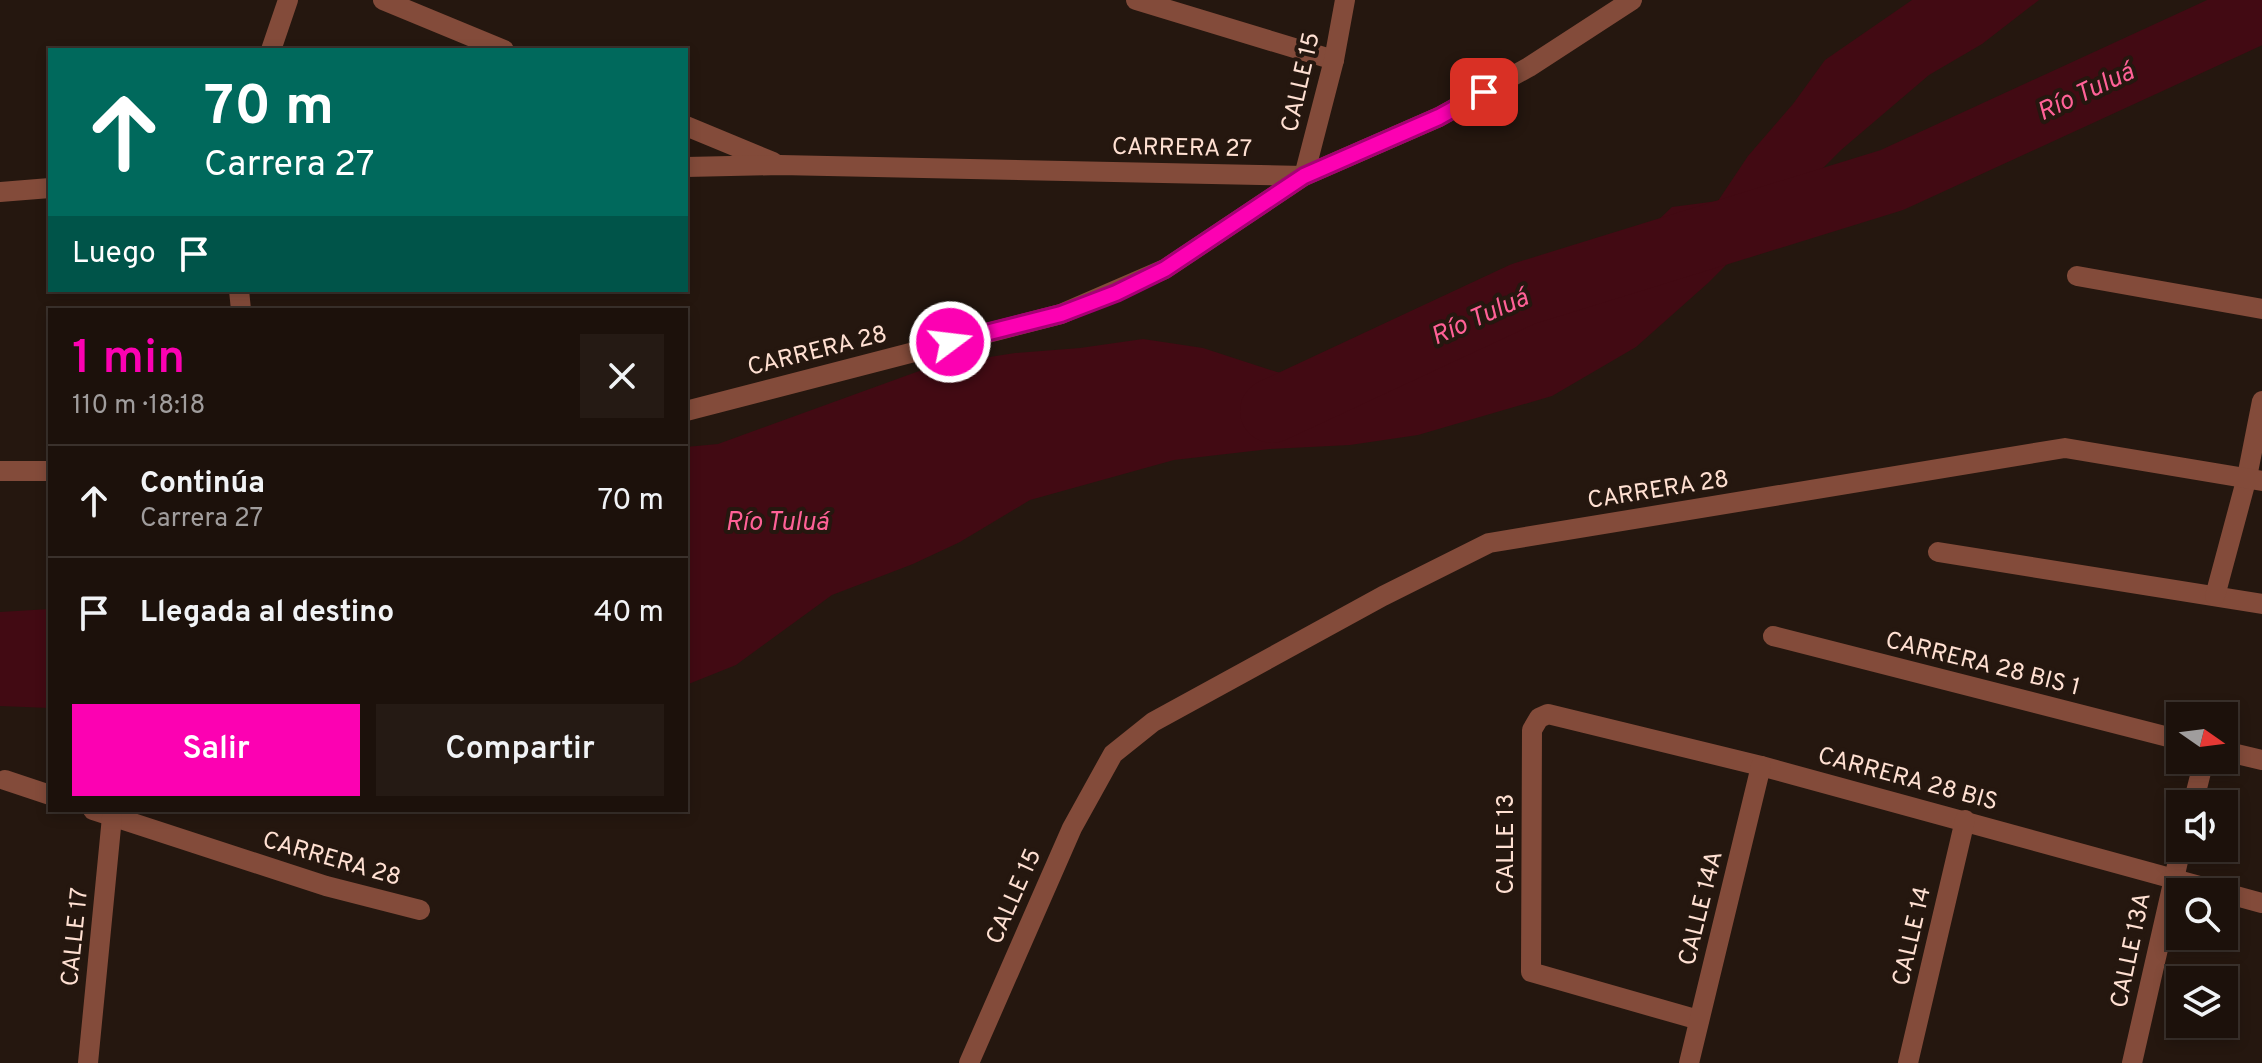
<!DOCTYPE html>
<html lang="es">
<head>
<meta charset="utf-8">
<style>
  :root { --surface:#1c110b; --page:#251a14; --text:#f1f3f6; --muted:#a09d9d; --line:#3a312c; --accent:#fc01b2 }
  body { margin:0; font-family:Overpass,sans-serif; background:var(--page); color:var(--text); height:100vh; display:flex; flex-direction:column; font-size:30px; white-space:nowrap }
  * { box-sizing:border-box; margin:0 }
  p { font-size:26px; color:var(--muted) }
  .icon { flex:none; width:44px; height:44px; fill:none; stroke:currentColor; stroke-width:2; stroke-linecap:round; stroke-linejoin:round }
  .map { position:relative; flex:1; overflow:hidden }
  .sheet { position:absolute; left:48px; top:308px; width:640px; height:504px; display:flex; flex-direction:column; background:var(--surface); border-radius:0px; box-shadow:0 4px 12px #0003,0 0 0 2px var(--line) }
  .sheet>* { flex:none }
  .guide { position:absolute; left:48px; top:48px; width:640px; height:244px; border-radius:0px; box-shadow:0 4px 12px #0003,0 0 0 2px var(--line); background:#00695c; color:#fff; overflow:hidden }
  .needle { width:52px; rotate:104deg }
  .controls { position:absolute; left:2166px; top:702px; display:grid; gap:16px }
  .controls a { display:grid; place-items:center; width:72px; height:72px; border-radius:0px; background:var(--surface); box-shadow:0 4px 12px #0003,0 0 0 2px var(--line); font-size:40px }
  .pin { position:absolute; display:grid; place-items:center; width:68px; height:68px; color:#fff; margin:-34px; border-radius:16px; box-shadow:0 4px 12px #0006 }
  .me { position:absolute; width:88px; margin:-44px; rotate:75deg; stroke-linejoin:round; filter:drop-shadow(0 0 6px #0008) }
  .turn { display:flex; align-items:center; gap:28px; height:168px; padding:0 24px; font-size:36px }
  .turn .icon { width:104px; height:104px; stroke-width:2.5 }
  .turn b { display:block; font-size:56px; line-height:68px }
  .then { display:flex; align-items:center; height:76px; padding:0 24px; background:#0003; gap:16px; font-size:30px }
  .round { display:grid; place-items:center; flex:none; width:84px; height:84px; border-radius:0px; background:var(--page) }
  .headline { display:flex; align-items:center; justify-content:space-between; height:136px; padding:0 24px }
  h1 { font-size:48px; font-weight:600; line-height:60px; color:var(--accent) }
  .cta { display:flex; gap:16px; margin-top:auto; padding:16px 24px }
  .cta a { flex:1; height:92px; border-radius:0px; background:var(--accent); color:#fff; font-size:32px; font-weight:600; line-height:92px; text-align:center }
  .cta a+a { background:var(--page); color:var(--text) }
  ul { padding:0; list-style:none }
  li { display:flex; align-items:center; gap:24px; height:112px; padding:0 24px; border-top:2px solid var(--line) }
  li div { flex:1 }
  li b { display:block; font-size:30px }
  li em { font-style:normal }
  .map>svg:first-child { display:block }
  .water { fill:#420a13 }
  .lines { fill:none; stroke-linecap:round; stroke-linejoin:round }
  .river { stroke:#420a13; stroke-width:64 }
  .minor { stroke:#834b3a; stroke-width:20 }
  .route-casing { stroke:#a40174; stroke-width:20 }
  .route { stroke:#fc01b2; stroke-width:14 }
  .labels { text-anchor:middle; stroke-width:8; stroke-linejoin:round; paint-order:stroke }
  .street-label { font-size:24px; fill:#ffe0d2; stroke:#25170f }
  .water-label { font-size:26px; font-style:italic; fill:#ff6197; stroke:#25170f }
</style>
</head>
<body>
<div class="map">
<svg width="2262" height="1063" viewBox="0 0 2262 1063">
  <rect width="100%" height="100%" fill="#25170f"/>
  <g class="water">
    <polygon points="1912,0 2039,0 1982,44 1929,75 1841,150 1708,283 1636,347 1552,396 1418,435 1350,445 1270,449 1174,460 1030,500 960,542 913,564 832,595 736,665 686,685 686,447 718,444 933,366 1015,353 1080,348 1143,339 1203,348 1277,372 1326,381 1372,369 1521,319 1575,287 1631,246 1672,207 1718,201 1748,156 1793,104 1825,60"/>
    <polygon points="50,609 50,708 0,706 0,612"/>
  </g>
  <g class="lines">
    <polyline class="river" points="1272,411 1523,294 1892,180 2262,10"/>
    <g class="minor">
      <polyline points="383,0 504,50"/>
      <polyline points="1136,0 1334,60"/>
      <polyline points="271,50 288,0"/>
      <polyline points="686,126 773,162"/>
      <polyline points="686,167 780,165 1304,176 1439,117 1529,67 1632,0"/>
      <polyline points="0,192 50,188"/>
      <polyline points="2077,276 2262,309"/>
      <polyline points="239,290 241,310"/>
      <polyline points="686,411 1061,314 1165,269 1304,176 1334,60 1345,0"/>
      <polyline points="0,471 50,471"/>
      <polyline points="1938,552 2262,604"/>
      <polyline points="2215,596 2247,477 2262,401"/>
      <polyline points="1773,636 2180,740"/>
      <polyline points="2224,751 2262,760"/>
      <polyline points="5,780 50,795"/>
      <polyline points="2193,804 2204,760"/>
      <polyline points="93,810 326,886 420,910"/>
      <polyline points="1699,1020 1531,972 1532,730 1539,718 1548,714 1761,766 2262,903"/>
      <polyline points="88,1063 112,817"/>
      <polyline points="969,1063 1072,828 1113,754 1153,722 1383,596 1489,543 2065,448 2262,481"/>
      <polyline points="1689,1063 1761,766"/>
      <polyline points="1908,1063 1965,820"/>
      <polyline points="2132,1063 2181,848"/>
    </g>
  </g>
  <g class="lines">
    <defs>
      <polyline id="route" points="950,342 1061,314 1116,293 1165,269 1304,176 1439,117 1484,92"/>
    </defs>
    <use href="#route" class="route-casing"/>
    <use href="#route" class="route"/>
  </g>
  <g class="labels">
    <g class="street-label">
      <text transform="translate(1300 82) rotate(-77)" y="8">CALLE 15</text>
      <text transform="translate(1182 147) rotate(1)" y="8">CARRERA 27</text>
      <text transform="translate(817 350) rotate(-14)" y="8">CARRERA 28</text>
      <text transform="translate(1658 489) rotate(-9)" y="8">CARRERA 28</text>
      <text transform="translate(1983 663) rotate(14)" y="8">CARRERA 28 BIS 1</text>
      <text transform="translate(1908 778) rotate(15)" y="8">CARRERA 28 BIS</text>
      <text transform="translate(1505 844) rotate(-90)" y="8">CALLE 13</text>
      <text transform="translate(332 858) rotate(16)" y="8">CARRERA 28</text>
      <text transform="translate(1013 896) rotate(-66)" y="8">CALLE 15</text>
      <text transform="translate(1700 908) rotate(-76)" y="8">CALLE 14A</text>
      <text transform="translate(1911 936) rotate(-77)" y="8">CALLE 14</text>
      <text transform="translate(74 937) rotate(-84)" y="8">CALLE 17</text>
      <text transform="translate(2130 950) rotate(-78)" y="8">CALLE 13A</text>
    </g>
    <g class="water-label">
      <text transform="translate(2085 91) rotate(-25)" y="9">Río Tuluá</text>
      <text transform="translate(1479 316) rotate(-24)" y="9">Río Tuluá</text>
      <text x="777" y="530">Río Tuluá</text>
    </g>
  </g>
</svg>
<div class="controls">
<a><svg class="needle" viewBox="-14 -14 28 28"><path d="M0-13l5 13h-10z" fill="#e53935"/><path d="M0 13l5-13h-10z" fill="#a09d9d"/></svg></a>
<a><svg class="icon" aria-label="sound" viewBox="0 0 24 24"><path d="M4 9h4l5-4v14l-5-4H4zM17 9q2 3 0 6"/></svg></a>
<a><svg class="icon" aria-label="search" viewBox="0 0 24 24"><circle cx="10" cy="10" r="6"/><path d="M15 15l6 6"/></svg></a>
<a><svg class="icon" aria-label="layers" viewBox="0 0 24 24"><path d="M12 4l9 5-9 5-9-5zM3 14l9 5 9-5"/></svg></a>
</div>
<div class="pin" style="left:1484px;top:92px;background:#d93025"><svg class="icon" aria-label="arrive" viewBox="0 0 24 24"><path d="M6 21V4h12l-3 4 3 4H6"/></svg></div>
<svg class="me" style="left:950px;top:342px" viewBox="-20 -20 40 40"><circle r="17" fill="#fc01b2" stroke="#fff" stroke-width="3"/><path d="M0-11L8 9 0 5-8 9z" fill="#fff"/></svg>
<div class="guide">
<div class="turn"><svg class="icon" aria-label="ahead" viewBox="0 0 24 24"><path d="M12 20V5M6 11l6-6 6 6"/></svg><div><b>70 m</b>Carrera 27</div></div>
<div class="then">Luego<svg class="icon" aria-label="arrive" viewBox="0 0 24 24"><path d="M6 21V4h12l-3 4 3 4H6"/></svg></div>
</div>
<section class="sheet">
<div class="headline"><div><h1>1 min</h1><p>110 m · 18:18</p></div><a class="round"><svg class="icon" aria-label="close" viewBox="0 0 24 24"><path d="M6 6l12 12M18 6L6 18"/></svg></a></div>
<ul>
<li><svg class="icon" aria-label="ahead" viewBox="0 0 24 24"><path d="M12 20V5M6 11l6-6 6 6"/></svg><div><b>Continúa</b><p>Carrera 27</p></div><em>70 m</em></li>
<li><svg class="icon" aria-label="arrive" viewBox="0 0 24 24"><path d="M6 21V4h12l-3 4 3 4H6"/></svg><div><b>Llegada al destino</b></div><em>40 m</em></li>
</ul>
<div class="cta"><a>Salir</a><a>Compartir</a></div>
</section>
</div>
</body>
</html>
